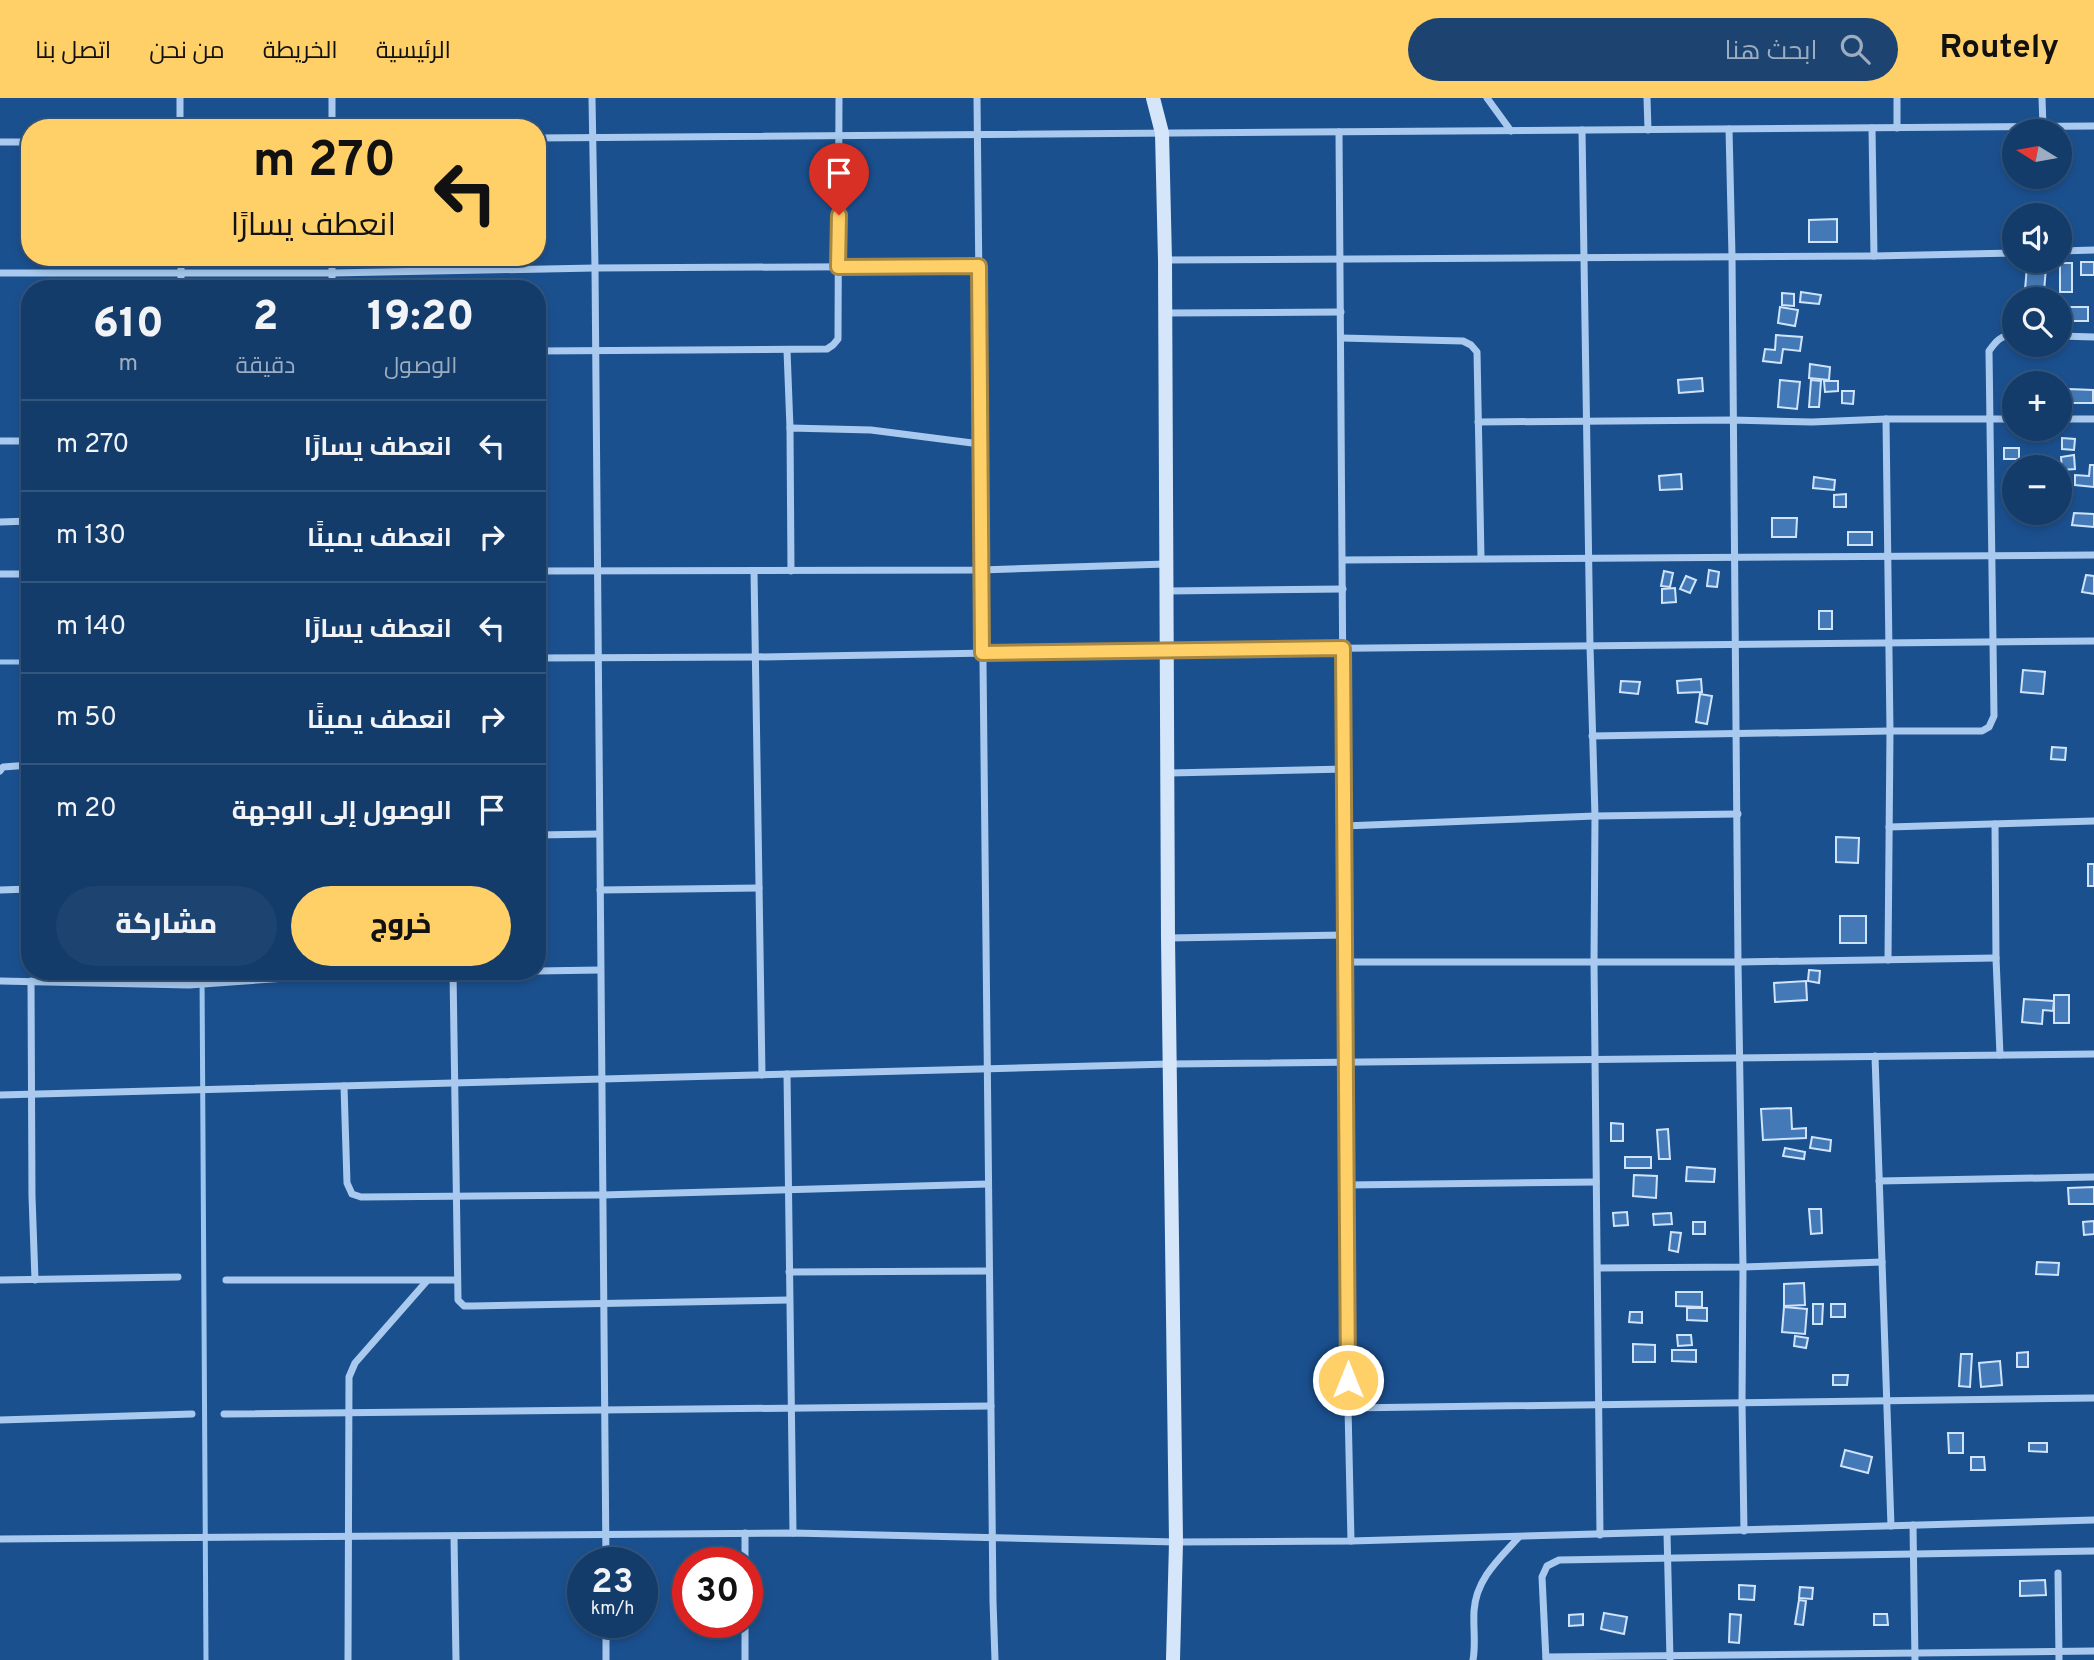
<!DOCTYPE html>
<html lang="ar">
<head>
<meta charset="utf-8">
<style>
  :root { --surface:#143c6b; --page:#1d4371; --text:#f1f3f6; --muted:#9dadc1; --line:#33567e; --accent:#ffd067 }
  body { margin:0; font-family:Overpass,Cairo,sans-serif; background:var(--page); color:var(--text); direction:rtl; height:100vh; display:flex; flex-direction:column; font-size:26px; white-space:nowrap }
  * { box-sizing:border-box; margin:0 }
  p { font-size:23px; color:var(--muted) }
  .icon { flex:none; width:38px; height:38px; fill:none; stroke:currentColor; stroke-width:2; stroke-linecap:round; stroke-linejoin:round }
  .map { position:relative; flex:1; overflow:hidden; direction:ltr }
  .side { position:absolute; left:21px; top:182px; width:525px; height:700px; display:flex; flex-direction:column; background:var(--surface); border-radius:28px; box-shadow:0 4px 10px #0003,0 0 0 2px var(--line); direction:rtl }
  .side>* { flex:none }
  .top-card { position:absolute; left:21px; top:21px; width:525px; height:147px; border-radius:28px; box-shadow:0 4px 10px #0003,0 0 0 2px var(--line); direction:rtl; background:#ffd067; color:#111; overflow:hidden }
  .needle { width:46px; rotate:281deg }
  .tools { position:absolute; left:2002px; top:21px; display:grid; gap:14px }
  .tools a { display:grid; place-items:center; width:70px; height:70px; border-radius:50%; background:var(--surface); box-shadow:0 4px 10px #0003,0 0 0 2px var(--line); font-size:35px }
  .speed { position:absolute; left:567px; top:1449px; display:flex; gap:14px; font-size:35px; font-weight:700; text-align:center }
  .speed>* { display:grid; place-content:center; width:91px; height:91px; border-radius:50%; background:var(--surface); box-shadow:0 4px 10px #0003,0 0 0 2px var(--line); line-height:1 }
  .speed small { font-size:18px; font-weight:400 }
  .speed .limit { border:10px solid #d22; background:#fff; color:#111 }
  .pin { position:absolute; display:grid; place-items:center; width:60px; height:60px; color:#fff; margin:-72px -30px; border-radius:50% 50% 50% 0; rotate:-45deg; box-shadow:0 0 7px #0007 }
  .pin .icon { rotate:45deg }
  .me { position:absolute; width:77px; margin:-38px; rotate:0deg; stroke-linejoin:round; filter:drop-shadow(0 0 5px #0008) }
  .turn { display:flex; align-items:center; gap:24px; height:147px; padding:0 35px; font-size:32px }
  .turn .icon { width:91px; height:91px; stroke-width:2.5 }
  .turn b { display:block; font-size:49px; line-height:60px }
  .eta { display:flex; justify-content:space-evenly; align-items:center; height:119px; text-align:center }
  .eta b { font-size:42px; font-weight:800; line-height:49px }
  .cta { display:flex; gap:14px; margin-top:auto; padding:14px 35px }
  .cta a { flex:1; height:80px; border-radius:42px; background:var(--accent); color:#111; font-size:28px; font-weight:800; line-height:80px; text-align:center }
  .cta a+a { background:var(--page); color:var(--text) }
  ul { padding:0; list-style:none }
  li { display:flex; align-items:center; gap:21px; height:91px; padding:0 35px; border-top:2px solid var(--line) }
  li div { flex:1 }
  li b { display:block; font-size:26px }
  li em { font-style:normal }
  header { display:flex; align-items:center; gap:42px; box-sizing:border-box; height:98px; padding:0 35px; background:var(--accent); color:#111 }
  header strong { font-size:33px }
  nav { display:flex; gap:38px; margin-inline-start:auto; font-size:24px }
  .search { width:490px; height:63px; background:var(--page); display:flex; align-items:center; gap:18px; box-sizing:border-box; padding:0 24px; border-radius:38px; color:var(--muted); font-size:26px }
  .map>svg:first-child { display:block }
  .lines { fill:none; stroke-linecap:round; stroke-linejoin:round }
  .stream { stroke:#9cc5f0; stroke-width:5 }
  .building { fill:#4479b7; stroke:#cfe4fa; stroke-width:2 }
  .street { stroke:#a9caee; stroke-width:7 }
  .secondary { stroke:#d6e6fa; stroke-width:14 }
  .route-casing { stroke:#a68743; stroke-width:18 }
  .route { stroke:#ffd067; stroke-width:12 }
</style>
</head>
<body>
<header>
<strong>Routely</strong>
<div class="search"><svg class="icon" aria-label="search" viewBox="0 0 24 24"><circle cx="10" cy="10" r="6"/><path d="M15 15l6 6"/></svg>ابحث هنا</div>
<nav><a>الرئيسية</a><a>الخريطة</a><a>من نحن</a><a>اتصل بنا</a></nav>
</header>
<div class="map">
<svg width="2094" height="1562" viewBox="0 0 2094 1562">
  <rect width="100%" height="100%" fill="#1b508f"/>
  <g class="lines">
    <g class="stream">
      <polyline points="0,564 30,564"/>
      <polyline points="202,873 206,1562"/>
    </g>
  </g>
  <g class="building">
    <polygon points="1837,121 1837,144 1809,144 1809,122"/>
    <rect x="2081" y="164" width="13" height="13"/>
    <rect x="2060" y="165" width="12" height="29"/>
    <polygon points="2027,168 2046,170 2044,193 2025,192"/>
    <polygon points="1801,194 1821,197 1819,206 1800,204"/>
    <polygon points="1782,195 1794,196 1794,208 1782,207"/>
    <polygon points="1780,209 1798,212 1795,228 1778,225"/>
    <rect x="2061" y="209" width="27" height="14"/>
    <polygon points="1776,237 1802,239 1800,253 1783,251 1781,265 1763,263 1765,251 1775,252"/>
    <polygon points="1810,266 1830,269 1829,282 1809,280"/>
    <polygon points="1702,280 1703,293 1679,295 1678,282"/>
    <polygon points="1780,282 1800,284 1797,311 1778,309"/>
    <polygon points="1811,282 1821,283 1819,309 1809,309"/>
    <polygon points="1824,283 1838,283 1838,293 1825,294"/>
    <polygon points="2068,291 2093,292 2093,305 2067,305"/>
    <polygon points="1842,293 1854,293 1853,306 1842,305"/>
    <polygon points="2036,332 2047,332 2048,342 2036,343"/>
    <polygon points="2062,340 2075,341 2074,352 2062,351"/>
    <rect x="2004" y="350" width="15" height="11"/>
    <polygon points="2074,357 2075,371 2062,372 2061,359"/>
    <polygon points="2090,367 2094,367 2094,389 2075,387 2075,377 2089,378"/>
    <polygon points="1681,376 1682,391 1660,392 1659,378"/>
    <polygon points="1814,379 1835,382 1834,392 1813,390"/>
    <polygon points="1846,396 1846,409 1834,409 1834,397"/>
    <polygon points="2074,415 2094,416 2094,429 2072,427"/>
    <polygon points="1772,420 1797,420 1796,439 1772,439"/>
    <rect x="1848" y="434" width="24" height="13"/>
    <polygon points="1709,472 1719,474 1717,489 1707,488"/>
    <polygon points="1664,473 1673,475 1670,489 1661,488"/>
    <polygon points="2086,477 2094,478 2094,496 2082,494"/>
    <polygon points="1686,478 1696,482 1690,495 1680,491"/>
    <polygon points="1675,490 1676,504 1662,505 1662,491"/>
    <rect x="1819" y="513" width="13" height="18"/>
    <polygon points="2023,572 2045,574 2043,596 2021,594"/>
    <polygon points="1701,581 1702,594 1678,595 1677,583"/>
    <polygon points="1621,583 1640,584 1638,596 1620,594"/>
    <polygon points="1700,596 1712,598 1707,626 1696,624"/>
    <polygon points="2052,649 2066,650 2065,662 2051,661"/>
    <polygon points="1836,739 1859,740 1858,765 1836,764"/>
    <rect x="2088" y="766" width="6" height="22"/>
    <rect x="1840" y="818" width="26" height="27"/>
    <polygon points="1809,872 1820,873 1819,885 1808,883"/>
    <polygon points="1806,883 1807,902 1775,904 1774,885"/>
    <rect x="2054" y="897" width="15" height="28"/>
    <polygon points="2024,901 2054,903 2053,913 2043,912 2042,926 2022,924"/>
    <polygon points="1791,1010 1792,1031 1806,1030 1806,1040 1763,1042 1761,1011"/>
    <polygon points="1611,1025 1623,1026 1623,1043 1611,1043"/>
    <polygon points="1668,1031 1670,1061 1659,1061 1657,1032"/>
    <polygon points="1812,1039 1831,1042 1830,1053 1810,1050"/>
    <polygon points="1785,1050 1805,1054 1804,1061 1783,1058"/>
    <rect x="1625" y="1059" width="26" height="11"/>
    <polygon points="1687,1069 1715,1071 1714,1084 1686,1083"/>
    <polygon points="1634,1077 1657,1078 1656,1100 1633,1098"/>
    <polygon points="2094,1089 2094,1106 2069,1106 2068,1090"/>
    <polygon points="1809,1111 1821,1111 1822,1135 1811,1136"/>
    <polygon points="1627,1114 1628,1127 1614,1128 1613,1115"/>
    <polygon points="1671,1115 1672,1126 1654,1127 1653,1116"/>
    <polygon points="2094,1123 2094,1136 2084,1137 2083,1124"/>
    <rect x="1693" y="1124" width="12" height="12"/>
    <polygon points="1671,1134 1681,1135 1678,1154 1669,1152"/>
    <polygon points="2037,1164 2059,1165 2058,1177 2036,1176"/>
    <polygon points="1804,1185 1805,1207 1784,1208 1784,1186"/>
    <polygon points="1676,1194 1702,1194 1702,1209 1676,1208"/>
    <polygon points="1813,1206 1823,1206 1822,1226 1813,1226"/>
    <rect x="1831" y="1206" width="14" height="13"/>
    <polygon points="1784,1209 1807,1211 1805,1236 1782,1234"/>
    <polygon points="1687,1210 1707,1210 1707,1223 1687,1222"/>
    <polygon points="1630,1214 1642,1214 1642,1225 1629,1224"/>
    <polygon points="1677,1237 1691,1237 1692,1247 1678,1248"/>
    <polygon points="1795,1238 1808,1240 1806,1250 1794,1248"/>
    <polygon points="1633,1246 1655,1247 1655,1264 1633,1264"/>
    <polygon points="1672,1252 1696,1252 1696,1264 1672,1263"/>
    <polygon points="2028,1254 2028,1269 2017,1269 2017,1255"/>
    <polygon points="1961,1256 1972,1256 1970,1289 1959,1288"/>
    <polygon points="2000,1263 2002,1287 1981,1289 1979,1265"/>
    <polygon points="1833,1277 1848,1277 1847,1287 1833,1287"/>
    <polygon points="1948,1335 1963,1335 1963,1355 1949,1355"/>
    <polygon points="2029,1345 2047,1345 2047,1354 2029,1353"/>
    <polygon points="1845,1352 1872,1359 1868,1375 1841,1368"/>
    <polygon points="1971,1359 1984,1359 1985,1372 1971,1372"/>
    <polygon points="2045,1482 2046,1497 2020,1498 2020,1483"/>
    <polygon points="1739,1487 1755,1488 1754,1502 1739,1501"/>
    <polygon points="1800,1489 1813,1490 1812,1501 1799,1500"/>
    <polygon points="1799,1502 1806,1503 1803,1527 1795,1526"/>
    <polygon points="1604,1515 1627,1519 1624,1536 1601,1531"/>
    <polygon points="1583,1516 1583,1527 1569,1528 1569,1517"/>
    <polygon points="1730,1516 1741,1517 1739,1545 1729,1544"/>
    <polygon points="1874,1516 1887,1516 1888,1527 1874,1527"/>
  </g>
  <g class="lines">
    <g class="street">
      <polyline points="180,0 180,30"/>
      <polyline points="332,0 332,30"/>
      <polyline points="592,0 595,170 606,1465"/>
      <polyline points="977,0 993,1503 995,1562"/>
      <polyline points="1487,0 1511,33"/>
      <polyline points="1647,0 1648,32"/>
      <polyline points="1897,0 1897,30"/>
      <polyline points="2042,0 2043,29"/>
      <polyline points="1872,30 1874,158"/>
      <polyline points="1729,31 1732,158 1738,864 1743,1169 1742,1305 1744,1433"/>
      <polyline points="1582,32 1590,548 1595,718 1594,864 1600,1437"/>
      <polyline points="1339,34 1348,1310 1351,1443"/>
      <polyline points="537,40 2094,28"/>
      <polyline points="0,44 30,44"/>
      <polyline points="2060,153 2094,152"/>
      <polyline points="181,159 181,191"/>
      <polyline points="332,159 332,191"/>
      <polyline points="1165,162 1874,158 2014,155"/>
      <polyline points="0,175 332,175 595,170 979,168"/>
      <polyline points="1165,215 1341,214"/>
      <polyline points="2060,238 2094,239"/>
      <polyline points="1341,240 1463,243 1471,247 1477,254 1481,460"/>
      <polyline points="787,252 790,330"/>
      <polyline points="537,253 827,251 833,247 838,241 839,0"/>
      <polyline points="1886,321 1890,633 1888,862"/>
      <polyline points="2060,321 2094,321"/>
      <polyline points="1478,324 1732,322 1812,324 1886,321 2014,321"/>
      <polyline points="0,343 30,343"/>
      <polyline points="0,424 30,423"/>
      <polyline points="1343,462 2094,457"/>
      <polyline points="537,473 981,472 1166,466"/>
      <polyline points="754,473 762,977"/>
      <polyline points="791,473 790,330 871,332 980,346"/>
      <polyline points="0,476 30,476"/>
      <polyline points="1167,493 1343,491"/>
      <polyline points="537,560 756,559 1167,552 2094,543"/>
      <path d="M1592 638 1890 633H1982L1989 629 1994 618 1989 253C1996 243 2001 237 2014 237"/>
      <polyline points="0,673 3,669 30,667"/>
      <polyline points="1169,675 1345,671"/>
      <polyline points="1995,726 1996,860 2000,957"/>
      <polyline points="1344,728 1595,718 1738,716"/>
      <polyline points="1889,729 2094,723"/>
      <polyline points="537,737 599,736"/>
      <polyline points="0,792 30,791"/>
      <polyline points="600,792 759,790"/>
      <polyline points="1168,840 1345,837"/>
      <polyline points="1345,864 1738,864 1996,860"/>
      <polyline points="537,873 600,872"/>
      <polyline points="453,874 458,1202 464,1208 473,1208 789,1202"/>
      <polyline points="0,883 189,887 342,876 524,873"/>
      <polyline points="31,883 32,1098 35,1182"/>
      <polyline points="1875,958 1891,1428"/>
      <polyline points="787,976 793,1435"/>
      <polyline points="344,988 347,1085 352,1096 361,1099 602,1097 988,1086"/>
      <polyline points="0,997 1170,966 2094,956"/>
      <polyline points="1879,1083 2094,1079"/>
      <polyline points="1347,1087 1596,1084"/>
      <polyline points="1598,1170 1743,1169 1882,1164"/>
      <polyline points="789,1174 989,1173"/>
      <polyline points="0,1182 178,1179"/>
      <polyline points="226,1182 457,1182"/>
      <polyline points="1348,1310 2094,1300"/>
      <polyline points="224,1316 991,1308"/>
      <polyline points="0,1322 192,1316"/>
      <polyline points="1913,1427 1915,1562"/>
      <polyline points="745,1435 745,1465"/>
      <polyline points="1667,1435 1670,1561"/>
      <polyline points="454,1438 456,1562"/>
      <polyline points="0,1441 793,1435 1176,1444 1351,1443 2094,1422"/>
      <polyline points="2058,1475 2059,1562"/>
      <polyline points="745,1524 745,1562"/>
      <polyline points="1546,1559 2094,1553"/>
      <polyline points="348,1562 349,1279 355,1265 426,1184"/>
      <polyline points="606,1562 606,1524"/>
      <path d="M1473 1562C1476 1546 1473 1529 1474 1513 1476 1481 1499 1461 1519 1439"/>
      <polyline points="1546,1562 1542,1479 1547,1468 1559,1462 2094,1453"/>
    </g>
    <polyline class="secondary" points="1153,0 1162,35 1165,162 1168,840 1176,1444 1173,1562"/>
  </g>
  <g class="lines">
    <defs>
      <polyline id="route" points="839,117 838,169 979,168 982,555 1343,550 1348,1282"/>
    </defs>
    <use href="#route" class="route-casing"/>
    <use href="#route" class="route"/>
  </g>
</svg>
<div class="tools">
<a><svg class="needle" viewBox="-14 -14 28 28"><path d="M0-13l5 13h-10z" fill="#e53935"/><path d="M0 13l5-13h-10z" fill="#9dadc1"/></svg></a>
<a><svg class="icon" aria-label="sound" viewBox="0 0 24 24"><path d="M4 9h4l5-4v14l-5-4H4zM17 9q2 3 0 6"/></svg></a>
<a><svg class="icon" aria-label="search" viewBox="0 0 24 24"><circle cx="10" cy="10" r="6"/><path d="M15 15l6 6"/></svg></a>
<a>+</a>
<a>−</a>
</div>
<div class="speed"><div>23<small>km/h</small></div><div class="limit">30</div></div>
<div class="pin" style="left:839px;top:117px;background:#d93025"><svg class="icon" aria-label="arrive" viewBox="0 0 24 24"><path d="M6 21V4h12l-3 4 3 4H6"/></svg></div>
<svg class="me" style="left:1348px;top:1282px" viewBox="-20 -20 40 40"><circle r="17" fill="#ffd067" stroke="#fff" stroke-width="3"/><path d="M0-11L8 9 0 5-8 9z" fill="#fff"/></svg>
<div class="top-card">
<div class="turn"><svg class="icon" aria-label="left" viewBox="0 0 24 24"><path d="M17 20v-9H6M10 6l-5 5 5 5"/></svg><div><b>270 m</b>انعطف يسارًا</div></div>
</div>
<section class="side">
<div class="eta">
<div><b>19:20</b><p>الوصول</p></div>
<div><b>2</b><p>دقيقة</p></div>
<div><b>610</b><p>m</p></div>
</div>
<ul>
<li><svg class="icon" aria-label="left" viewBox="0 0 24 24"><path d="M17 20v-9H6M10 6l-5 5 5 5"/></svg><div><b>انعطف يسارًا</b></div><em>270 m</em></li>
<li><svg class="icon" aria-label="right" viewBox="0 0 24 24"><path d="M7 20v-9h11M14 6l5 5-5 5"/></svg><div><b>انعطف يمينًا</b></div><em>130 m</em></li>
<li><svg class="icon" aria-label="left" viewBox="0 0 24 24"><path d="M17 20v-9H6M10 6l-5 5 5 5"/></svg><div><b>انعطف يسارًا</b></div><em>140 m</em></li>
<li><svg class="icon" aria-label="right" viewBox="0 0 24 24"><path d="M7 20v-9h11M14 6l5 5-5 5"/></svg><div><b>انعطف يمينًا</b></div><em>50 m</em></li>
<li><svg class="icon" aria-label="arrive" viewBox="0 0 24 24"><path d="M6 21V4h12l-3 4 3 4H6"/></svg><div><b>الوصول إلى الوجهة</b></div><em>20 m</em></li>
</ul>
<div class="cta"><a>خروج</a><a>مشاركة</a></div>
</section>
</div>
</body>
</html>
